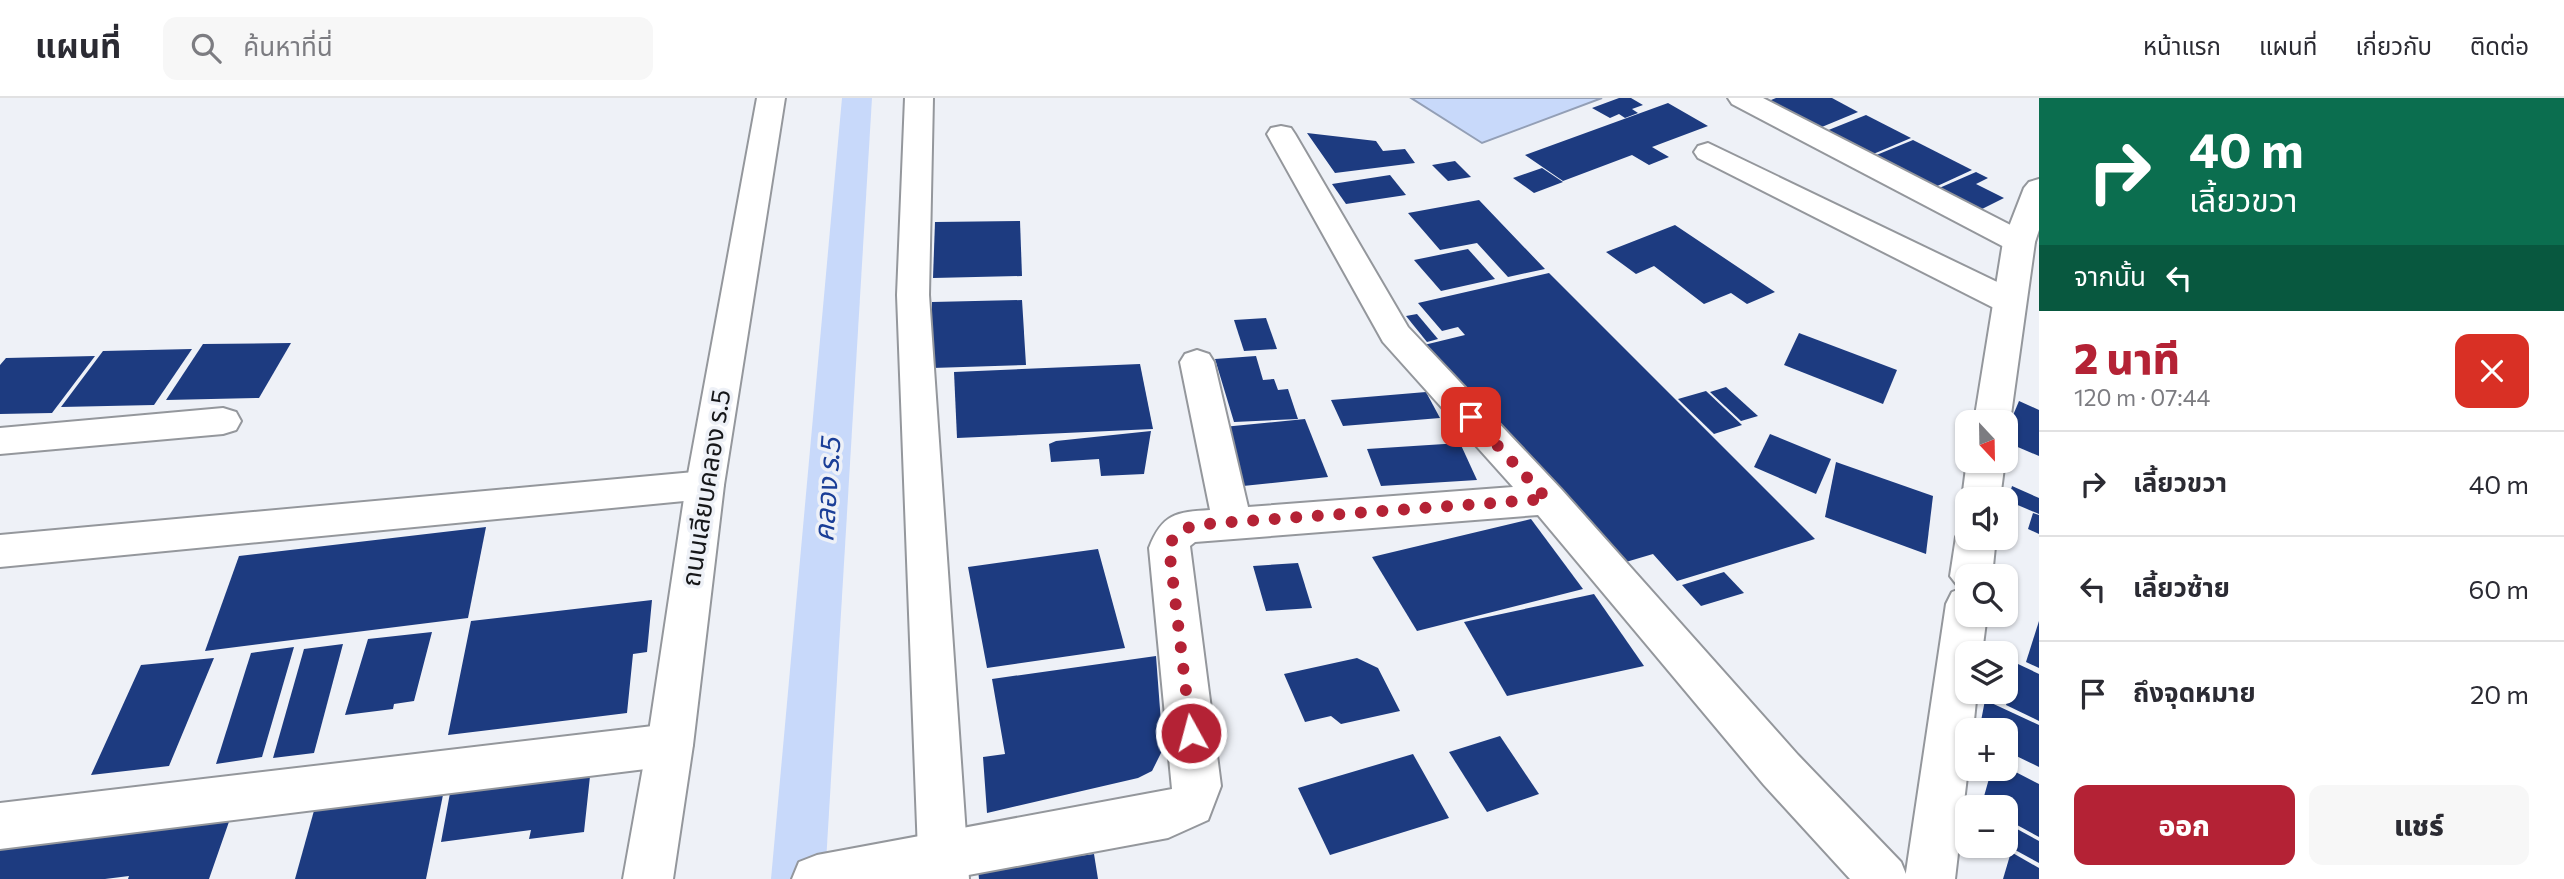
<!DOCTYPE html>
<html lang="th">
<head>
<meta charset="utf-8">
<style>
  :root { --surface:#fff; --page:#f7f7f7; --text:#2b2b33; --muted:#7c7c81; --line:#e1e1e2; --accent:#b42235 }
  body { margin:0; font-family:Commissioner,"Noto Sans Thai",sans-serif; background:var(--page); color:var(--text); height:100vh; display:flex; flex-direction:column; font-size:26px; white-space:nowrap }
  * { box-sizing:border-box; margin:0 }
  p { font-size:23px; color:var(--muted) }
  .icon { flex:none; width:38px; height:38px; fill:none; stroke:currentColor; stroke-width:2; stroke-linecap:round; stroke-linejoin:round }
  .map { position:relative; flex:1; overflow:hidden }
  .panel { display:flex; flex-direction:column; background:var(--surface); width:525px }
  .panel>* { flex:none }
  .banner { background:#0b6e4f; color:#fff; overflow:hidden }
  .needle { width:46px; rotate:158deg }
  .tools { position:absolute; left:1955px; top:312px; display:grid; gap:14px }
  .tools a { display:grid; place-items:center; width:63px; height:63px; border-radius:14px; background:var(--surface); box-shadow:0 2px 5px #0004; font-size:35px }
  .pin { position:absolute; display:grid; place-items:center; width:60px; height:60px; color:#fff; margin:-30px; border-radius:14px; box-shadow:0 4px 10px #0006 }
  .me { position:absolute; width:77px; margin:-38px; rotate:353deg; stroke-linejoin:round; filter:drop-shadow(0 0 5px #0008) }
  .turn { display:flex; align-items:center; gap:24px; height:147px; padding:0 35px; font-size:32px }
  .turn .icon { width:91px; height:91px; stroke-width:2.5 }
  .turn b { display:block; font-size:49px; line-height:60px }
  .then { display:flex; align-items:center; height:66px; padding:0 35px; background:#0003; gap:14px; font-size:26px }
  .round { display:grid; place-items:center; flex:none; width:74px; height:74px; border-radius:14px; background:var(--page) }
  .summary { display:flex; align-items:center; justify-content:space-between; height:119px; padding:0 35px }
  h1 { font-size:42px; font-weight:800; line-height:52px; color:var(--accent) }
  .button { display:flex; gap:14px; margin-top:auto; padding:14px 35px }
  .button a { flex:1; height:80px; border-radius:14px; background:var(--accent); color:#fff; font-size:28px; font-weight:800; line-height:80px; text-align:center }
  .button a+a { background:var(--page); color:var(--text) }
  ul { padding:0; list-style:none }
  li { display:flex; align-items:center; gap:21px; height:105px; padding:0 35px; border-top:2px solid var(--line) }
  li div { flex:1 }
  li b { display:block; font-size:26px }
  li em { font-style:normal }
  header { display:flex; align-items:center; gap:42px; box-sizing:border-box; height:98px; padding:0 35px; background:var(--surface); border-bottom:2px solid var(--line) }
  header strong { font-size:33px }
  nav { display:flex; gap:38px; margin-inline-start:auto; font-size:24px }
  .search { width:490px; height:63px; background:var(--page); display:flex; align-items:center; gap:18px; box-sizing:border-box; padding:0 24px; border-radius:14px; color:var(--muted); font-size:26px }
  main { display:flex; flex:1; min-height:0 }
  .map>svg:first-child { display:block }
  .water { fill:#c8d9fa; stroke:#939fb6; stroke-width:2 }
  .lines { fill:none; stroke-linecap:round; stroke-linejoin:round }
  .canal { fill:#c8d9fa; fill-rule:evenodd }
  .building { fill:#1d3b80 }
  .minor-casing { stroke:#94979c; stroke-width:4 }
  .tertiary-casing { stroke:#94979c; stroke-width:4 }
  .minor { fill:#fff; fill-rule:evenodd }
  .tertiary { fill:#fff; fill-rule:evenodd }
  .route { stroke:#b42235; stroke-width:12; stroke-dasharray:0 21.6 }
  .labels { text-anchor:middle; stroke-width:7; stroke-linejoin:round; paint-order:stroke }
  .street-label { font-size:26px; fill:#161719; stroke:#eef1f7 }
  .water-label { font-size:28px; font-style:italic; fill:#1a3e97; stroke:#eef1f7 }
</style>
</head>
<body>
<header>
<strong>แผนที่</strong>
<div class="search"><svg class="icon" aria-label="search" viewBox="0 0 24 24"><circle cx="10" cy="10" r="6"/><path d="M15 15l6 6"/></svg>ค้นหาที่นี่</div>
<nav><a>หน้าแรก</a><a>แผนที่</a><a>เกี่ยวกับ</a><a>ติดต่อ</a></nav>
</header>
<main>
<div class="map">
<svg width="2039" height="781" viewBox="0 0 2039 781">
  <rect width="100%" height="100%" fill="#eef1f7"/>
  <polygon class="water" points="1411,0 1602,0 1482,45"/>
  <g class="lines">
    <polygon class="canal" points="842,0 872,0 825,781 771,781"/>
  </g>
  <g class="building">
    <polygon points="1619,0 1631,0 1643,7 1632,11 1638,15 1625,20 1619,16 1610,20 1592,10"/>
    <polygon points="1776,0 1832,0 1858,14 1817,31 1766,4"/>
    <polygon points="1668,5 1708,28 1652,49 1669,59 1649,67 1632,57 1563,83 1525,57"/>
    <polygon points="1866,17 1911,40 1871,57 1826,33"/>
    <polygon points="1307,35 1376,43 1383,53 1405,51 1415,65 1335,75"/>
    <polygon points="1913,42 1972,72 1933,90 1874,58"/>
    <polygon points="1455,63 1471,79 1448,83 1432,67"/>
    <polygon points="1542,70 1563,84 1534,95 1513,80"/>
    <polygon points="1976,74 1988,80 1976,86 2004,100 1978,113 1937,91"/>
    <polygon points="1390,77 1406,97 1346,106 1332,86"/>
    <polygon points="1479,102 1545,171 1508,179 1477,145 1440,152 1408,115"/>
    <polygon points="1020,123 1022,178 933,180 935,124"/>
    <polygon points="1675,127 1775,194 1747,206 1731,195 1704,206 1654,168 1636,176 1606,154"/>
    <polygon points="1468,151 1495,181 1441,193 1414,162"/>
    <polygon points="1549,175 1815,441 1677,483 1653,456 1609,469 1424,247 1465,237 1458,229 1442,233 1418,205"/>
    <polygon points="1022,202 1026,267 932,270 932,204"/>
    <polygon points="1417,216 1438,241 1427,244 1406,218"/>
    <polygon points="1266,220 1277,251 1244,253 1234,222"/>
    <polygon points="1799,235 1897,272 1883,306 1784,267"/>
    <polygon points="291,245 259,300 166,302 203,246"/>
    <polygon points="192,251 154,307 61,309 103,253"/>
    <polygon points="95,258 52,315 0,316 0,267 6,260"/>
    <polygon points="1256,258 1263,282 1274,281 1278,292 1288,291 1298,321 1234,324 1215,261"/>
    <polygon points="1140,266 1153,331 957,340 954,274"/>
    <polygon points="1726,289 1758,318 1741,323 1710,294"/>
    <polygon points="1706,293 1742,327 1714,336 1678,301"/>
    <polygon points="1426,294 1440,320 1343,328 1331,302"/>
    <polygon points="2019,303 2039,312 2039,358 2006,344 2006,334"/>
    <polygon points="1305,321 1328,379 1243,388 1223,329"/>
    <polygon points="1151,333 1144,376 1101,378 1099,361 1051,364 1049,346 1056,343"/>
    <polygon points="1770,336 1831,361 1816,396 1754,369"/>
    <polygon points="1460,345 1477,382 1381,388 1367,351"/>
    <polygon points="1836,364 1933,398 1926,456 1825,419"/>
    <polygon points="2012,388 2039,400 2039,416 2008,403"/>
    <polygon points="2033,415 2039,417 2039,436 2028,431"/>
    <polygon points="1531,421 1583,491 1417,533 1372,459"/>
    <polygon points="486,429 468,520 205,553 239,458"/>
    <polygon points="1098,451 1125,550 987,570 968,469"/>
    <polygon points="1298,465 1312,510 1266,513 1253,468"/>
    <polygon points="1724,474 1744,495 1701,508 1682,487"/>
    <polygon points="1594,496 1644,568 1507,598 1464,524"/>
    <polygon points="652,502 647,554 633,556 627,615 448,637 471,523"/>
    <polygon points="2039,523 2039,570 2026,564"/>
    <polygon points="432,534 414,603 394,606 393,611 345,617 368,541"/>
    <polygon points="343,546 314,655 273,660 304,551"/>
    <polygon points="294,549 262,659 216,666 251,555"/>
    <polygon points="1156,558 1163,651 1152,673 1138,680 987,715 983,659 1005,656 992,581"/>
    <polygon points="214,560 169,668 91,677 141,567"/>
    <polygon points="1357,560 1378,570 1400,613 1341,626 1331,618 1305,624 1284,576"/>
    <polygon points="2018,566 2039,576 2039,623 2006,607"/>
    <polygon points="1985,602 2039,627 2039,669 2006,653 2006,632 1981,623"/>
    <polygon points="1500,638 1539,696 1487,714 1449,654"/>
    <polygon points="1413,656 1449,720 1330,757 1298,690"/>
    <polygon points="591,669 584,734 529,741 531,732 441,744 450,695"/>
    <polygon points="2006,669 2039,686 2039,739 2006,721 2006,709 1981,709 1992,670"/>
    <polygon points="444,692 426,781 295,781 315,709"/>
    <polygon points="231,718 209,781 128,781 129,778 105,781 0,781 0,746"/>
    <polygon points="2006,725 2039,743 2039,765 2006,747"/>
    <polygon points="2011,754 2039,770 2039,781 2003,781"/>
    <polygon points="1094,756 1098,781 979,781 978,771"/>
  </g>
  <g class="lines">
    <defs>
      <g id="minor">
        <polygon points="1728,0 1763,0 2030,137 2035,144 2030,151 2019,154 2008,151 1732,6"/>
        <path d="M1281 28 1291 30 1295 36 1408 229 1561 391 1798 657 1901 764 1908 781H1850L1764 687 1538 417 1195 444 1190 448 1221 688 1208 722 1168 740 947 781H792L799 764 817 757 1172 691 1149 450C1162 416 1176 414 1210 412L1180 264 1185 256 1197 252 1209 256 1214 264 1248 409 1513 389 1383 244 1267 36 1271 30Z"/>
        <polygon points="1708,45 2020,195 2024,203 2020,211 2008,214 1996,211 1698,60 1694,54 1698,48"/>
        <polygon points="223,310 236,314 241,323 236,332 223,336 0,356 0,330"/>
        <polygon points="705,373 719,377 724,387 719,397 705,401 0,469 0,437"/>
        <polygon points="670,626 686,632 693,647 686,662 670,668 0,751 0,705"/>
      </g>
      <g id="tertiary">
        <polygon points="757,0 785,0 724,387 693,647 673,781 623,781 647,647 686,387"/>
        <polygon points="905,0 933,0 929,197 969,781 919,781 897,197"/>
        <polygon points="2039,81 2039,132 2035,144 2010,324 2006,332 2006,324 1974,324 2003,144 2024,90 2029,84"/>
        <polygon points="1967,362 2005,362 2000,401 1967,401 1967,411 1962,401"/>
        <polygon points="1967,426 1967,439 1996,439 1992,478 1967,478 1967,516 1987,516 1982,555 1967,555 1967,593 1977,593 1973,632 1967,632 1968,670 1955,781 1905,781 1946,506 1952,494 1960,491 1950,478 1956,439 1962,428"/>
      </g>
    </defs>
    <use href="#minor" class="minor-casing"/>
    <use href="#tertiary" class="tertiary-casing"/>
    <use href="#minor" class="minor"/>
    <use href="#tertiary" class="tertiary"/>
  </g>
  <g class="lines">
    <path class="route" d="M1191 635 1169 450C1176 423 1209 427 1232 424L1547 401 1471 319"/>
  </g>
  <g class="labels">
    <g class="street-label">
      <text transform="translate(706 390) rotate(-81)" y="9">ถนนเลียบคลอง ร.5</text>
    </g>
    <g class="water-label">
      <text transform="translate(827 391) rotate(-86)" y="10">คลอง ร.5</text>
    </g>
  </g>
</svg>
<div class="tools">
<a><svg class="needle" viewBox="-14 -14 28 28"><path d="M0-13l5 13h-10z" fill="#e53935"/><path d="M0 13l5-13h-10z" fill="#7c7c81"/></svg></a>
<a><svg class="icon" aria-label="sound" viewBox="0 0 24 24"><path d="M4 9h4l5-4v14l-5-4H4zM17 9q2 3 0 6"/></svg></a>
<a><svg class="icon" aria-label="search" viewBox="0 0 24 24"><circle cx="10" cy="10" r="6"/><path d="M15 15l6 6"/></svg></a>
<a><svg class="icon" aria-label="layers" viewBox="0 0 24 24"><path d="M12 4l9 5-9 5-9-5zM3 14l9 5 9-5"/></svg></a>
<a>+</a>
<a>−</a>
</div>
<div class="pin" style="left:1471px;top:319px;background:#d93025"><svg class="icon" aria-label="arrive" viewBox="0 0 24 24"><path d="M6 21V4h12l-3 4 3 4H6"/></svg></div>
<svg class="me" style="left:1191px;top:635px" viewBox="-20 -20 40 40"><circle r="17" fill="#b42235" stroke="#fff" stroke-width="3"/><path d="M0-11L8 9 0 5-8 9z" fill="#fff"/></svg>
</div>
<section class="panel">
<div class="banner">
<div class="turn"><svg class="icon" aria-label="right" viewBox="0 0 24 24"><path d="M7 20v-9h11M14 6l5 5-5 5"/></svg><div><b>40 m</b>เลี้ยวขวา</div></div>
<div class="then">จากนั้น<svg class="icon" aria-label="left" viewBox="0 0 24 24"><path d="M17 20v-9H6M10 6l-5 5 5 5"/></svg></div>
</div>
<div class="summary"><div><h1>2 นาที</h1><p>120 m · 07:44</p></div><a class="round" style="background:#d93025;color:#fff"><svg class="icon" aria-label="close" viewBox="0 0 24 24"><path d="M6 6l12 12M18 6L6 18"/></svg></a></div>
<ul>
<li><svg class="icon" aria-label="right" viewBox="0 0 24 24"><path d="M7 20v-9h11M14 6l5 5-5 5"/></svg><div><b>เลี้ยวขวา</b></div><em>40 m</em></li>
<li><svg class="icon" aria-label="left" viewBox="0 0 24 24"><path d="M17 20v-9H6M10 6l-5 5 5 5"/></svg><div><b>เลี้ยวซ้าย</b></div><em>60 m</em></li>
<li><svg class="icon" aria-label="arrive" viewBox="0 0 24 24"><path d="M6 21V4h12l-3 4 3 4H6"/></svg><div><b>ถึงจุดหมาย</b></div><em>20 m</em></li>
</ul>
<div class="button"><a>ออก</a><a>แชร์</a></div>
</section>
</main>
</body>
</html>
